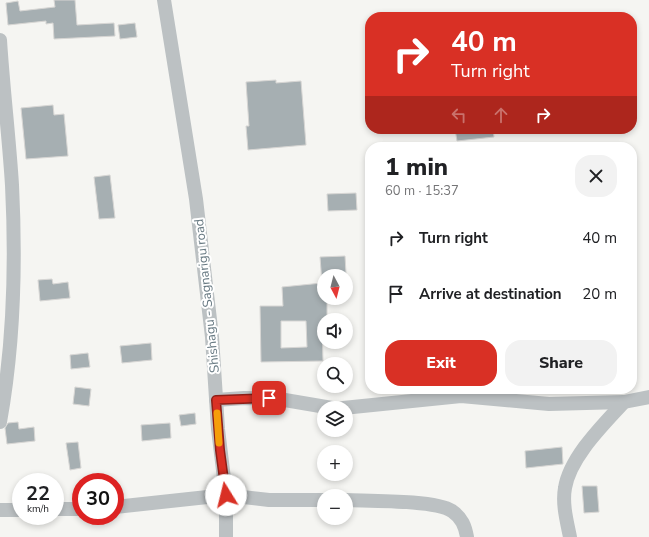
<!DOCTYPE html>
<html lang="en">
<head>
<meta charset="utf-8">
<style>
  :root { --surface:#fff; --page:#f2f2f2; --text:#202124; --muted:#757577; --accent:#d93025 }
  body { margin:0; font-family:"Nunito Sans",sans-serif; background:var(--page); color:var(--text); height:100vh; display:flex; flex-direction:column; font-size:15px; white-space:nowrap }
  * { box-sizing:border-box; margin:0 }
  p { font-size:13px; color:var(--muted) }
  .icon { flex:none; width:22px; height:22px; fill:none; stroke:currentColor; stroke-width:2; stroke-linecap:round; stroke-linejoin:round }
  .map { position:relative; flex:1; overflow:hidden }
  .panel { position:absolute; left:365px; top:142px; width:272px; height:252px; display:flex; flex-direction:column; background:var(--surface); border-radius:16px; box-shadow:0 2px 6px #0003 }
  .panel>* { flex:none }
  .banner { position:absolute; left:365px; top:12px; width:272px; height:122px; border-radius:16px; box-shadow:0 2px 6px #0003; background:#d93025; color:#fff; overflow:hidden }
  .needle { width:26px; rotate:173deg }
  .buttons { position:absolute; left:317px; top:269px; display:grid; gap:8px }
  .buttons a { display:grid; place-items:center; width:36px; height:36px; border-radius:50%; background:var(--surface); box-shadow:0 2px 6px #0003; font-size:20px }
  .speed { position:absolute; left:12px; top:473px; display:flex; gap:8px; font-size:20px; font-weight:700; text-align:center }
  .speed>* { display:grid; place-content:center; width:52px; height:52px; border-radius:50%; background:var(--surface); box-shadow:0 2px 6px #0003; line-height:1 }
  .speed small { font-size:10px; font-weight:400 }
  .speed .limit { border:6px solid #d22; background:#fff; color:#111 }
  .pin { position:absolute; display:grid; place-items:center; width:34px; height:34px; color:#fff; margin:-17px; border-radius:8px; box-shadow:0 2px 6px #0006 }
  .me { position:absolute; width:44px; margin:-22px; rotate:351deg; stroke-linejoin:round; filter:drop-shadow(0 0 3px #0008) }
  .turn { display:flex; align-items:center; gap:14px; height:84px; padding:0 20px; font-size:18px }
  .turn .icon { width:52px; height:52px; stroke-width:2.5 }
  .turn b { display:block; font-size:28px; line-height:34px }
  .lanes { display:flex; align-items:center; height:38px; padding:0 20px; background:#0003; justify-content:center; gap:20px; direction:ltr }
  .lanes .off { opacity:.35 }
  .round { display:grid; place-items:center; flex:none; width:42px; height:42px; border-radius:16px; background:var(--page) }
  .overview { display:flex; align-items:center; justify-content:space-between; height:68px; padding:0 20px }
  h1 { font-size:24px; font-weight:800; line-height:30px }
  .cta { display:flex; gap:8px; margin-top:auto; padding:8px 20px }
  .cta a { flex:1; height:46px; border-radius:16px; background:var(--accent); color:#fff; font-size:16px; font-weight:800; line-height:46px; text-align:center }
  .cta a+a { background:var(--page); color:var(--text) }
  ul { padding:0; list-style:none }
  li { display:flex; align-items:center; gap:12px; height:56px; padding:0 20px }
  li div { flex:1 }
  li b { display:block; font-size:15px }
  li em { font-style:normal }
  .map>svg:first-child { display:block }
  .building { fill:#a6afb2; stroke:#d7d6d4; fill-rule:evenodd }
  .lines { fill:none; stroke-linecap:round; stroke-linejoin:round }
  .street { stroke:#bcc1c3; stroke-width:14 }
  .route-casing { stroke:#8d1f18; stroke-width:10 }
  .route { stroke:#d93025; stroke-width:7 }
  .slow { stroke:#f59e0b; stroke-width:7 }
  .labels { text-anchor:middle; stroke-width:4; stroke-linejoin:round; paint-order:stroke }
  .street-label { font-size:13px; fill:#667881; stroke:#fff }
</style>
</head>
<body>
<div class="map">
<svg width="649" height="537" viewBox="0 0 649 537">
  <rect width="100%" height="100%" fill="#f5f5f2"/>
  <g class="building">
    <polygon points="54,0 75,0 77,25 114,23 115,36 54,39 53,23 46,24 46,21 8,25 6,3 18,1 20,11 55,7"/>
    <polygon points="135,23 137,37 120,39 118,25"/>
    <polygon points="276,80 276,83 301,81 306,145 248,150 246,126 249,126 246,82"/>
    <polygon points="53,105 54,115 64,114 68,156 26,159 21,108"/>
    <polygon points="455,129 493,129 494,137 457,141"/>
    <polygon points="110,175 115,218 99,219 94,177"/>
    <polygon points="356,193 357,210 328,211 327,194"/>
    <path d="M345 256 347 290 346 276H324V298H327V320H324V322H322L323 361 261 362 260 306H283L282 287 322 283 320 257ZM281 321H306L307 347 281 348Z"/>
    <polygon points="52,279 53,284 68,282 70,298 40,301 38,280"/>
    <polygon points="151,343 152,360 122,363 120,346"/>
    <polygon points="88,353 90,367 71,369 70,355"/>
    <polygon points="75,387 91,389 89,406 73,404"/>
    <polygon points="195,413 196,424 181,426 179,415"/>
    <polygon points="18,422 19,429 34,427 35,441 7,444 5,428 8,423"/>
    <polygon points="170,423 171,438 142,441 141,425"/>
    <polygon points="78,442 81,468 70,470 66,443"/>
    <polygon points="562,447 563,464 526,468 525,451"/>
    <polygon points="582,486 597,486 599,512 584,513"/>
  </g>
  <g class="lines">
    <g class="street">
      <polyline points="164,0 196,199 212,337 218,429 226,495 269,500 324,500"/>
      <path d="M0 40C3 88 9 137 12 185 16 264 14 344 0 422"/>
      <polyline points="216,400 244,398 279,399 332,408"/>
      <polyline points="343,408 461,396 549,404 624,402 649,397"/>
      <path d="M346 500C369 501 435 500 452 511 462 518 465 526 467 537"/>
      <polyline points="115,507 226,495 226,537"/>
      <polyline points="55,509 81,509"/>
      <polyline points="0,510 21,510"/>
      <path d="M570 537C567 522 562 504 565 488 570 457 603 425 624 402"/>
    </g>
  </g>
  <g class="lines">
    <defs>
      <polyline id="route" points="226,495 220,450 216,400 269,398"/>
    </defs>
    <use href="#route" class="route-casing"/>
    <use href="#route" class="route"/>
    <polyline class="slow" points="217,413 219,443"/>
  </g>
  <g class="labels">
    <g class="street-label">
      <text transform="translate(206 296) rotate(-96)" y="5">Shishagu - Sagnarigu road</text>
    </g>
  </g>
</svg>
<div class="buttons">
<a><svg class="needle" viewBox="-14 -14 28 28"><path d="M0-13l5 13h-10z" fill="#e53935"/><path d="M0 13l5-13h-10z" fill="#757577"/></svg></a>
<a><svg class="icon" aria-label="sound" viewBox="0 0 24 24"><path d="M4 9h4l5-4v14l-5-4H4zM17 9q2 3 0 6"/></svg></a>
<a><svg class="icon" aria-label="search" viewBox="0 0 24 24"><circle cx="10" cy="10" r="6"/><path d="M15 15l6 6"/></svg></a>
<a><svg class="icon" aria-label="layers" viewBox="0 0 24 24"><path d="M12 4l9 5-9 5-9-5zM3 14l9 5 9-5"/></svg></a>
<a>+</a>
<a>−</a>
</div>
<div class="speed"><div>22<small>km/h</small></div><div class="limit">30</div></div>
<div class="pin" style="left:269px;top:398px;background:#d93025"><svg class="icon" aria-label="arrive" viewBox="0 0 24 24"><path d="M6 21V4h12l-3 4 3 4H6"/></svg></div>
<svg class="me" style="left:226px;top:495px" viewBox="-20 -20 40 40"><circle r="19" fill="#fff"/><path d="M0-13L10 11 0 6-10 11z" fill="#d93025"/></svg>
<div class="banner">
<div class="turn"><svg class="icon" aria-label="right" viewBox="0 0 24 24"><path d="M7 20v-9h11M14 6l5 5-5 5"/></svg><div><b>40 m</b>Turn right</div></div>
<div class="lanes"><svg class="icon off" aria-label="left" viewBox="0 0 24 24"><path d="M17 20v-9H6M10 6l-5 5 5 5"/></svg><svg class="icon off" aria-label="ahead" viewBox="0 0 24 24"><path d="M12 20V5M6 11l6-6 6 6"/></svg><svg class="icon" aria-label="right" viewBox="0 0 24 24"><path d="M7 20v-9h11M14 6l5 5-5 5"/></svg></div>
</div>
<section class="panel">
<div class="overview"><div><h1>1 min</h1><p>60 m · 15:37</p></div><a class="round"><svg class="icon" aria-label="close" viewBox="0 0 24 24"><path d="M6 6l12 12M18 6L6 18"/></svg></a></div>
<ul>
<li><svg class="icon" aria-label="right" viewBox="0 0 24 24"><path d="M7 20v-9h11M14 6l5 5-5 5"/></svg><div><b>Turn right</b></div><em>40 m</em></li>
<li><svg class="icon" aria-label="arrive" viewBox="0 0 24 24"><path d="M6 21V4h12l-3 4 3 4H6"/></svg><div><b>Arrive at destination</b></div><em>20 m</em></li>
</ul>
<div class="cta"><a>Exit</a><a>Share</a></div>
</section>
</div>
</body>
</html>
